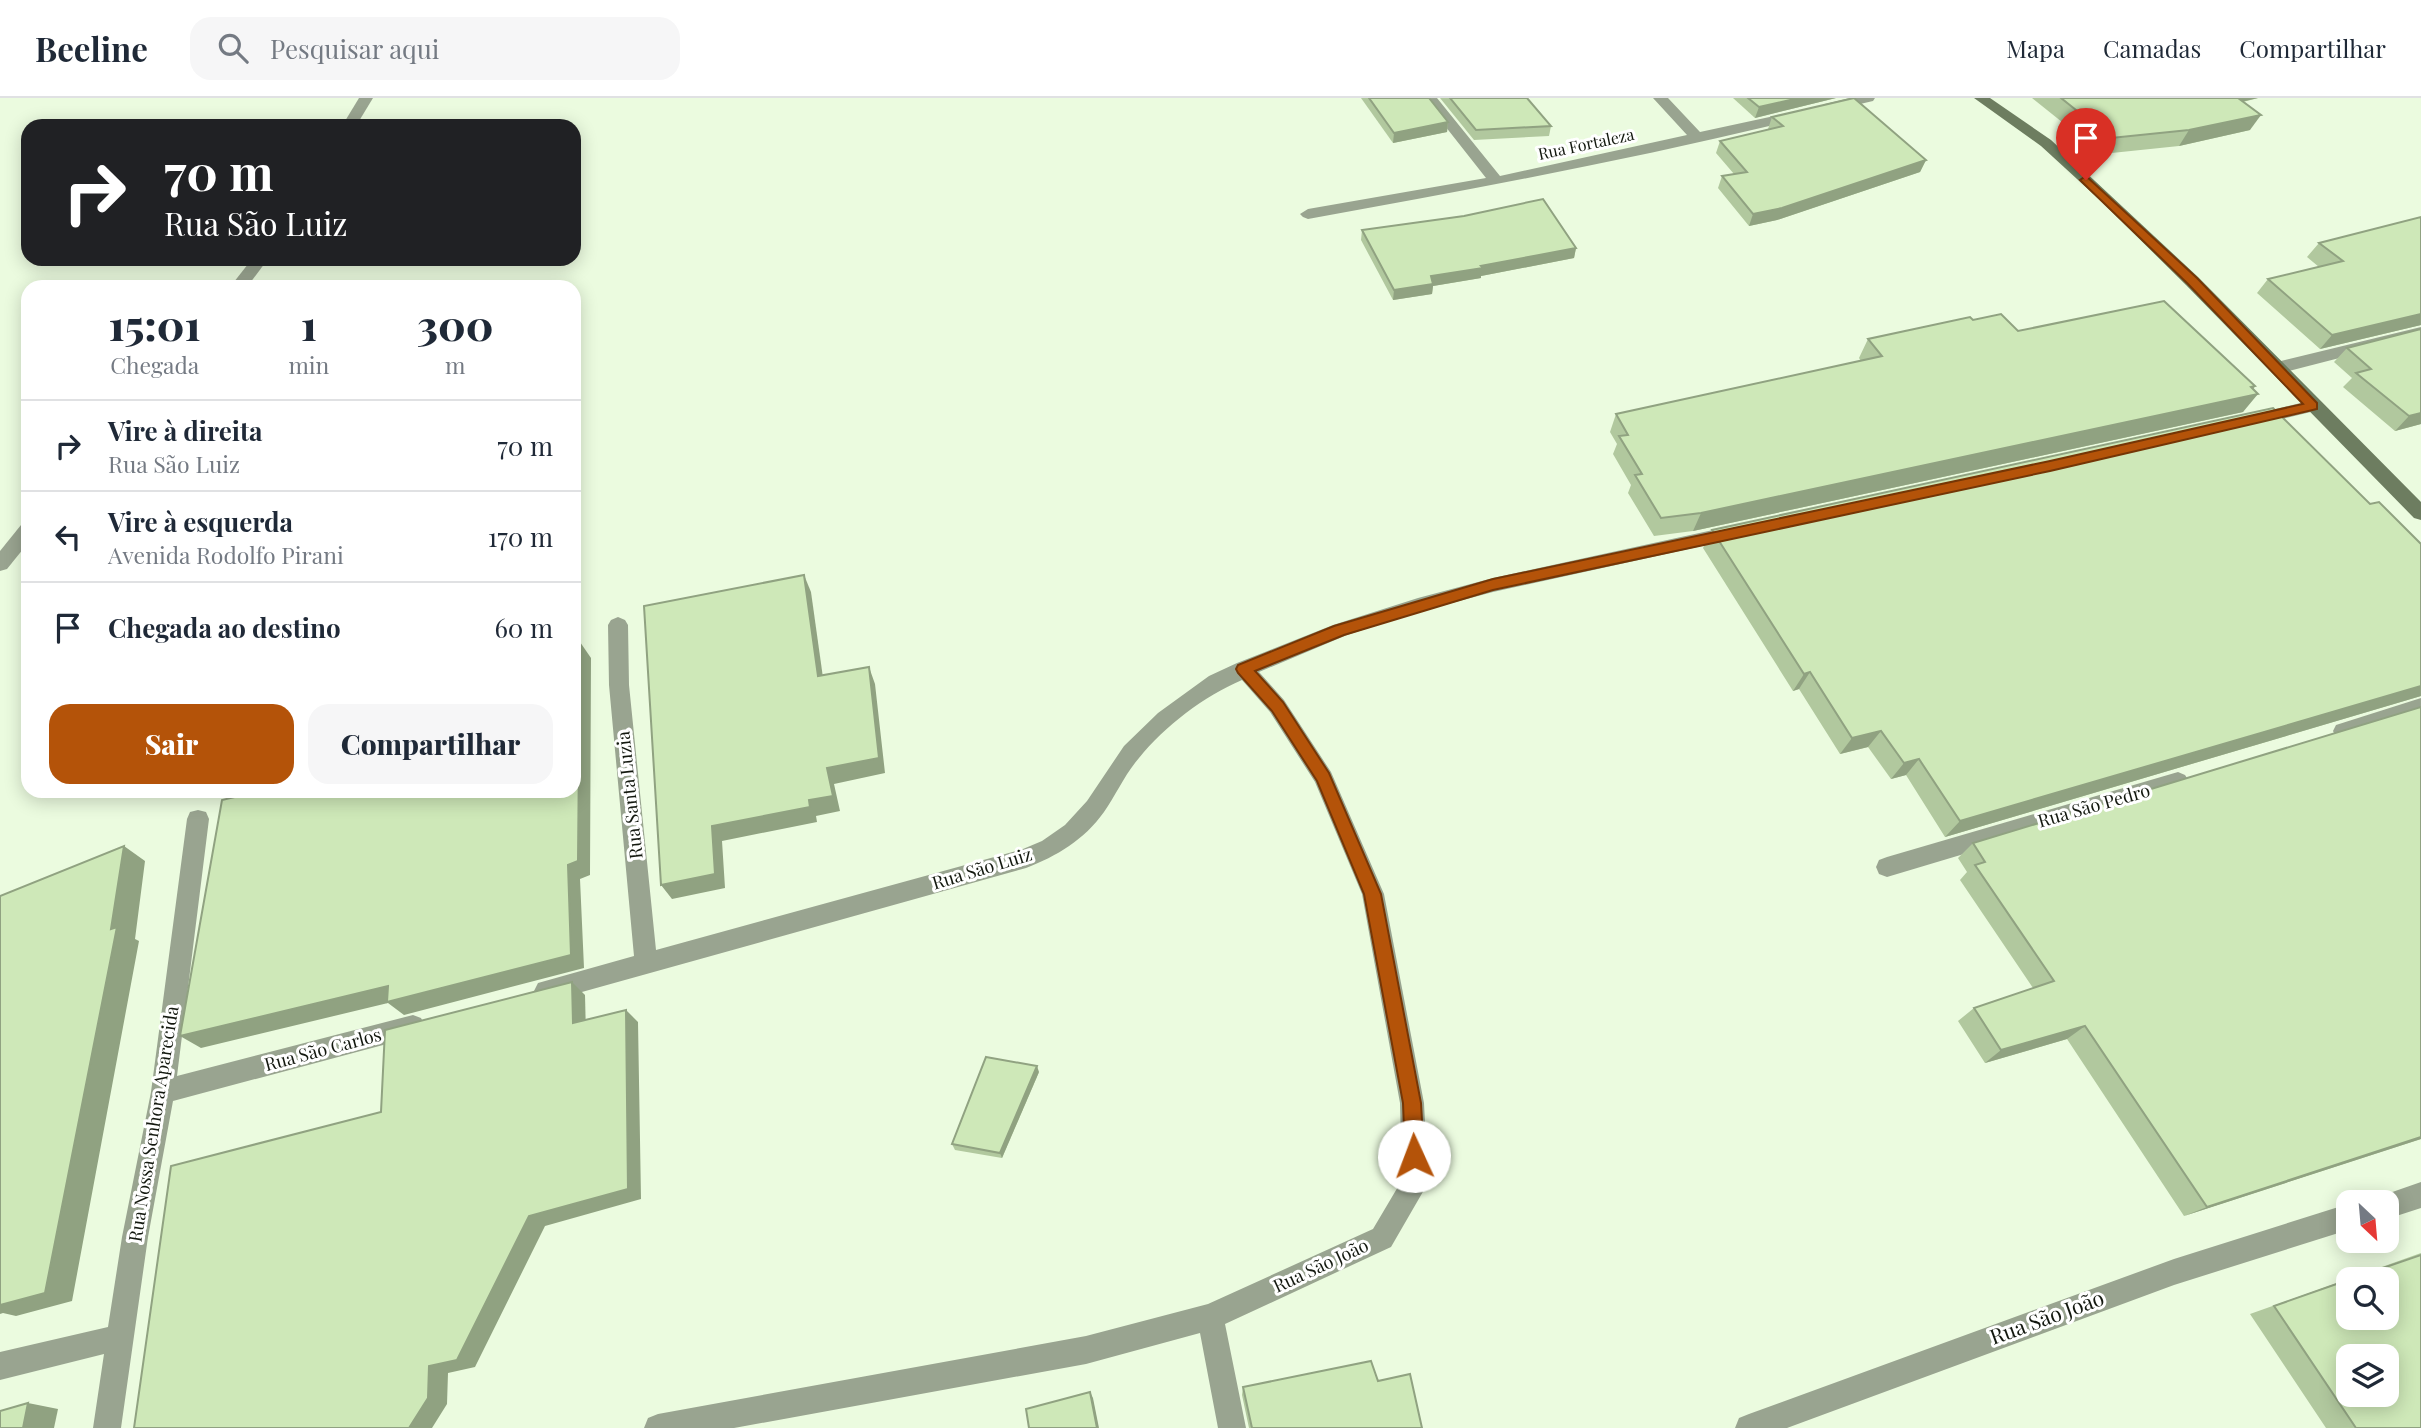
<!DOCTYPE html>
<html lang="pt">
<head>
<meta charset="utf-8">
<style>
  :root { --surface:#fff; --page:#f6f6f7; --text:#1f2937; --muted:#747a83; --line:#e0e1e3; --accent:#b45309 }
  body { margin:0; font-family:"Playfair Display",serif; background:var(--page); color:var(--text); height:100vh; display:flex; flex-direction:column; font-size:26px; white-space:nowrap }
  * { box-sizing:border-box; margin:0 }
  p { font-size:23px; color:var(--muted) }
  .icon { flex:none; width:38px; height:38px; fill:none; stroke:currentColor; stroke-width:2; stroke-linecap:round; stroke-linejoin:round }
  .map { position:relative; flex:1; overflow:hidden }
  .sheet { position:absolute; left:21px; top:182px; width:560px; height:518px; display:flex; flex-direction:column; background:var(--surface); border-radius:21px; box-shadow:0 4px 18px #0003 }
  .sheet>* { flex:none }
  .guide { position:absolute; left:21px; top:21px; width:560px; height:147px; border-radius:21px; box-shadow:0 4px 18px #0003; background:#202124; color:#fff; overflow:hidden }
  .needle { width:46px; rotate:154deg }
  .fabs { position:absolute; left:2336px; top:1092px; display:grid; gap:14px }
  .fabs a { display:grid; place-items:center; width:63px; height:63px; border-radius:14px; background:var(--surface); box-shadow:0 4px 18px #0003; font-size:35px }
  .pin { position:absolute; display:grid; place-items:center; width:60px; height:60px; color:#fff; margin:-72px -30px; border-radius:50% 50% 50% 0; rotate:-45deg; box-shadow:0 0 7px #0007 }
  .pin .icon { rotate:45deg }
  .me { position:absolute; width:77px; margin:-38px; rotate:358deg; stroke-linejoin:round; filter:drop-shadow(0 0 5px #0008) }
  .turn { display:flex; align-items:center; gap:24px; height:147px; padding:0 28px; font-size:32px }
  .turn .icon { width:91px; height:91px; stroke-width:2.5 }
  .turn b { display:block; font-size:49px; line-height:60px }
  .eta { display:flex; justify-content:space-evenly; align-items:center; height:119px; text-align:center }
  .eta b { font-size:42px; font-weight:800; line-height:49px }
  .button { display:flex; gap:14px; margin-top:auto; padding:14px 28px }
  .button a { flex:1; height:80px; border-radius:21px; background:var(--accent); color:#fff; font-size:28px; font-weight:800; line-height:80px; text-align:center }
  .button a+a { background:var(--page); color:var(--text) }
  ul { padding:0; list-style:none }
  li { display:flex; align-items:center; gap:21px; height:91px; padding:0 28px; border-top:2px solid var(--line) }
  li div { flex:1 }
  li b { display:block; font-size:26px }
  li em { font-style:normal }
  header { display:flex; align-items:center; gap:42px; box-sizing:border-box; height:98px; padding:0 35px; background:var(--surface); border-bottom:2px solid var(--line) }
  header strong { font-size:33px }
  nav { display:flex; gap:38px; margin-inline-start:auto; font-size:24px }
  .search { width:490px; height:63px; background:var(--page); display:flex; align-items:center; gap:18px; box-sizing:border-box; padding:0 24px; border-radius:21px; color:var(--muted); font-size:26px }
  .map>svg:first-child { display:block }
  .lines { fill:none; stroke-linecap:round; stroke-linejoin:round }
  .street { fill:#99a490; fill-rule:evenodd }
  .secondary { fill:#6d7d60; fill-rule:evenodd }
  .wall { fill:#b1c89e; fill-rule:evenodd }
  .shaded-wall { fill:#90a281 }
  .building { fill:#cee8b8; stroke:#90a281; stroke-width:2; fill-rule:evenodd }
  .route { fill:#b45309; stroke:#753606; stroke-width:2 }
  .labels { text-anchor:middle; stroke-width:6; stroke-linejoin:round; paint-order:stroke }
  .far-street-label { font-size:16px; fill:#13180f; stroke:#fff }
  .street-label { font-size:18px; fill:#13180f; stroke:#fff }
  .near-street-label { font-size:21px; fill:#13180f; stroke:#fff }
</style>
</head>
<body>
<header>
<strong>Beeline</strong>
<div class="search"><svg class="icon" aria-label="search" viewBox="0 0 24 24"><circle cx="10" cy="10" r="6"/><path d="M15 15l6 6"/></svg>Pesquisar aqui</div>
<nav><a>Mapa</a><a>Camadas</a><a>Compartilhar</a></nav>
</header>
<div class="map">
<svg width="2421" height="1330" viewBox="0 0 2421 1330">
  <rect width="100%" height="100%" fill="#ebfbdf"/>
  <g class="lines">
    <g class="street">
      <polygon points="359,0 373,0 356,28 342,28"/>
      <path d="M1423 0H1437L1500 78 1687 37 1653 0H1668L1700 34 1798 13 1805 17 1803 20C1640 60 1474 91 1308 121L1303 119 1300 116 1308 111 1486 80Z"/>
      <polygon points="1850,0 1875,0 1873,3 1830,13 1823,9 1825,6"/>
      <polygon points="252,161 268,161 247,189 230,189"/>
      <polygon points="2421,229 2421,239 2277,276 2269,270 2277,264"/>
      <polygon points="2313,302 2319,304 2322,308 2319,312 2253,328 2244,322 2247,318"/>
      <polygon points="28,425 28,445 7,471 0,473 0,453 21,427"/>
      <path d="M1736 427 1743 429 1745 434 1743 439 1493 494 1418 514 1347 537 1259 574 1284 602 1331 674 1384 796 1424 1005 1428 1085 1391 1149 1225 1226 1246 1330H1218L1200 1235 1086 1266 734 1330H644L648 1320 658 1316 1086 1238 1208 1206 1373 1131 1402 1082 1400 1005 1362 796 1315 684 1270 614 1242 582C1204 598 1165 628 1139 660 1125 676 1116 697 1104 714 1084 742 1057 758 1026 770L546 904 538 901 534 893 538 885 634 858 609 587 608 527 611 522 618 519 625 522 628 527 629 587 656 852 1023 751 1042 743 1065 727 1087 703 1124 648 1158 615 1209 578 1237 565 1333 527 1418 500 1493 480Z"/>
      <polygon points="2421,600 2421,616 2343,642 2336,639 2333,633 2336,627"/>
      <polygon points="2178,674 2185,677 2189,683 2185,689 2178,692 1887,779 1879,776 1876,769 1879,762 1887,759"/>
      <polygon points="198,712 206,714 209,721 177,978 413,917 421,920 425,928 421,936 413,939 173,1003 148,1139 121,1330 93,1330 104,1256 0,1282 0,1254 108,1229 122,1139 151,994 187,721 190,714"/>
      <polygon points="2421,1084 2421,1110 2387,1121 2387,1104 2376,1104 2378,1099"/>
      <polygon points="2348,1106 2348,1132 2174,1187 1787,1330 1735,1330 1739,1320 1749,1316 2174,1161"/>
    </g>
    <polygon class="secondary" points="1974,0 1990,0 2051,42 2198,179 2421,404 2421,422 2414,420 2186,187 2101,103 2041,48"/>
  </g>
  <g class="wall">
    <polygon points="1361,0 1429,0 1448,24 1447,34 1393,45"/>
    <polygon points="1440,0 1527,0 1551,28 1549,38 1474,42"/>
    <polygon points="1733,0 1836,0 1755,20"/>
    <polygon points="2032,0 2258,0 2243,4 2250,32 2179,48 2102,56"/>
    <polygon points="1772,19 1926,62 1920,74 1777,122 1749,128 1718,90 1722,78 1734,76 1716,55 1720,43 1769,31 1768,31"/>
    <polygon points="2421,119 2421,227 2320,251 2257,195 2268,181 2319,169 2307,159 2319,145"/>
    <polygon points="1362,132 1576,150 1574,160 1481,178 1481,180 1433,188 1432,196 1393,202 1361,142"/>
    <polygon points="1973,222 2255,288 2243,314 1693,433 1654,438 1628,395 1631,387 1613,356 1617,346 1610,334 1616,316 1861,263 1859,260 1868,241"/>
    <polygon points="2421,231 2421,326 2395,333 2343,289 2352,280 2334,264 2347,250"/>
    <polygon points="2370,406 2421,446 2421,598 1945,739 1906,677 1891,681 1868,649 1840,656 1799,591 1793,593 1703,450 1712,432"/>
    <polygon points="2421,609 2421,1041 2184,1118 2067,941 1985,965 1958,923 1974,910 2033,890 1960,782 1967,774 1958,760 1973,745"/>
    <polygon points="1039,974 1002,1060 955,1052 952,1046"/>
    <path d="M2421 1155V1330H2326L2250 1216ZM2348 1181H2387L2348 1220Z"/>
    <polygon points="1378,1283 1422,1330 1249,1330 1242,1297 1243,1289"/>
  </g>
  <g class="shaded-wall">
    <polygon points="1799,0 1836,0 1755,20 1759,9"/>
    <polygon points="2225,0 2258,0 2219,9"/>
    <polygon points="2261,17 2250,32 2179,48 2189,32"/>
    <polygon points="1448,24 1447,34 1393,45 1394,35"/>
    <polygon points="1926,62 1920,74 1777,122 1749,128 1753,116"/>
    <polygon points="1576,150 1574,160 1481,178 1481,180 1433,188 1432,196 1393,202 1394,192 1431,178"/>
    <polygon points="2421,216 2421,227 2320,251 2332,237"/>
    <polygon points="2255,288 2246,299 2258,296 2243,314 1693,433 1701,415"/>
    <polygon points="2421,315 2421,326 2395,333 2409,318"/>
    <polygon points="804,477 811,494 825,594 818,578"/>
    <polygon points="580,544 591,560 590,777 580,781 584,870 404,917 388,905 201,950 180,938 568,767"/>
    <polygon points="869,569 875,586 885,675 834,686 840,713 816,718 817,724 722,743 725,790 672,801 661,787 712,728 809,702 827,670"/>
    <polygon points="1810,574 1799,591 1793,593 1804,576"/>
    <polygon points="2421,588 2421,598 1945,739 1960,723"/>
    <polygon points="1881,633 1868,649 1840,656 1852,640"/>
    <polygon points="1919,661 1906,677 1891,681 1904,665"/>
    <polygon points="124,748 145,763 135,841 139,843 72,1203 16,1218 3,1215 0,1216 0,1206 111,831"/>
    <polygon points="572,884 585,897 586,937 573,925"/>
    <polygon points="626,912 638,924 641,1101 545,1128 475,1269 448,1275 447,1306 432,1330 409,1330 429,1268"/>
    <polygon points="2085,928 2067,941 1985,965 2001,952"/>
    <polygon points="1037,968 1039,974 1002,1060 1000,1055"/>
    <polygon points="2421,1039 2421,1041 2184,1118 2207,1109"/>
    <polygon points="1090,1294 1093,1300 1099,1330 1097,1330"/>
    <polygon points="28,1305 58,1311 54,1330 23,1330"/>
  </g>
  <g class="building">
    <polygon points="1369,0 1429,0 1448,24 1394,35"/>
    <polygon points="1450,0 1527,0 1551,28 1476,32"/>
    <polygon points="1748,0 1799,0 1759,9"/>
    <polygon points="1854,0 1926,62 1782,110 1753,116 1722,78 1747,74 1720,43 1783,28 1772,19"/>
    <polygon points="2061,0 2238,0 2261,17 2189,32 2111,40"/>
    <polygon points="1543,101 1576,150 1481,168 1483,170 1431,178 1433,186 1394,192 1362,132 1464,118"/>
    <polygon points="2421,119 2421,216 2332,237 2268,181 2343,163 2319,145"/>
    <polygon points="2164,203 2255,288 2251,289 2258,296 1701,415 1661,420 1635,377 1642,376 1619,338 1628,337 1616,316 1882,258 1868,241 1970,219 1973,222 2001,216 2018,233"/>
    <polygon points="2421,231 2421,315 2409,318 2356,275 2371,271 2347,250"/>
    <polygon points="2273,310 2370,406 2379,404 2421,446 2421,588 1960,723 1919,661 1904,665 1881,633 1852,640 1810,574 1804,576 1712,432"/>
    <polygon points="804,477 818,578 869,569 879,660 827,670 833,698 809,702 810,709 712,728 715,776 661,787 644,508"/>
    <polygon points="580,544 578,763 568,767 571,857 387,904 388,888 180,938 222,702 260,693 574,693 574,545"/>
    <polygon points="2421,609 2421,1039 2207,1109 2085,928 2001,952 1974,910 2054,883 1975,767 1985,764 1973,745"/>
    <polygon points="124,748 111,831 117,829 45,1195 0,1207 0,798"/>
    <polygon points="572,884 573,925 626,912 628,1091 529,1118 457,1262 429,1268 428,1300 409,1330 134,1330 171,1068 381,1014 385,932"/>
    <polygon points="986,959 1037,968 1000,1055 952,1046"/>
    <path d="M2421 1157V1330H2356L2274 1208 2348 1182V1220H2387V1181H2351ZM2348 1258H2387V1297H2348Z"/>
    <polygon points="1371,1263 1378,1283 1410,1276 1422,1330 1252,1330 1243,1289"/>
    <polygon points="1090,1294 1097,1330 1029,1330 1026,1311"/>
    <polygon points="28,1305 23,1330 0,1330 0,1313"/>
  </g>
  <polygon class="route" points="2086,78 2197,180 2317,305 2317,311 2050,373 1493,492 1344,537 1255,573 1283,604 1329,675 1381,796 1421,1005 1424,1058 1421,1065 1414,1068 1407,1065 1405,1058 1403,1005 1364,796 1317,683 1272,613 1238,575 1236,571 1238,567 1334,528 1493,481 2050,363 2303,306 2188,186 2082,84 2080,82"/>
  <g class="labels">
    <g class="far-street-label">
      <text transform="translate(1586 46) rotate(-12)" y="6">Rua Fortaleza</text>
    </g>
    <g class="street-label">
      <text transform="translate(630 697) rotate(-96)" y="6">Rua Santa Luzia</text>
      <text transform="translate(2094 708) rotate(-16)" y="6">Rua São Pedro</text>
      <text transform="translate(982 771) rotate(-17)" y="6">Rua São Luiz</text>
      <text transform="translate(323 952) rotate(-15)" y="6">Rua São Carlos</text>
      <text transform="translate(154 1026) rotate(-81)" y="6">Rua Nossa Senhora Aparecida</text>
      <text transform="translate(1321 1168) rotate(-25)" y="6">Rua São João</text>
    </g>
    <g class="near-street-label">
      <text transform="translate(2047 1220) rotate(-20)" y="7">Rua São João</text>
    </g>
  </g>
</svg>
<div class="fabs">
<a><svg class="needle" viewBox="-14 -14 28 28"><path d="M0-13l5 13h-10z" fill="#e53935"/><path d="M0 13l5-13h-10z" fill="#747a83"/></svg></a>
<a><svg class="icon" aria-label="search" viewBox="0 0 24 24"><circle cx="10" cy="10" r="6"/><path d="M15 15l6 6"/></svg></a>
<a><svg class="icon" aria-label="layers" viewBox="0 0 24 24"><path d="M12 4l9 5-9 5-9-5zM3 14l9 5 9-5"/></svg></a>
</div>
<div class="pin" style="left:2086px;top:82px;background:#d93025"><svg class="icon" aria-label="arrive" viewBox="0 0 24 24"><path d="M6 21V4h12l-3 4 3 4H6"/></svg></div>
<svg class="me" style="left:1414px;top:1058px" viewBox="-20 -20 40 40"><circle r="19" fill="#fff"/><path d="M0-13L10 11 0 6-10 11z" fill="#b45309"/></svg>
<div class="guide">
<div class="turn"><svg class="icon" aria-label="right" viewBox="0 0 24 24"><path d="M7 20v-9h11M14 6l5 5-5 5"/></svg><div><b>70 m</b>Rua São Luiz</div></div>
</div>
<section class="sheet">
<div class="eta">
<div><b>15:01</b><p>Chegada</p></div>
<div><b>1</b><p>min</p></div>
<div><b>300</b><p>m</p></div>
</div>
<ul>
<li><svg class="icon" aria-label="right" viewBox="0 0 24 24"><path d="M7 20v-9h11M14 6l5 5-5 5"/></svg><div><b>Vire à direita</b><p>Rua São Luiz</p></div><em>70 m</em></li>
<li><svg class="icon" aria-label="left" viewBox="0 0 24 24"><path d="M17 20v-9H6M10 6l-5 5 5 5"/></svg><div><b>Vire à esquerda</b><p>Avenida Rodolfo Pirani</p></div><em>170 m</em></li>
<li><svg class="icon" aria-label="arrive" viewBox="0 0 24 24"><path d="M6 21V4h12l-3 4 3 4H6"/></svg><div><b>Chegada ao destino</b></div><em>60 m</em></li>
</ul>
<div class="button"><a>Sair</a><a>Compartilhar</a></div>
</section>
</div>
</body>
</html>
